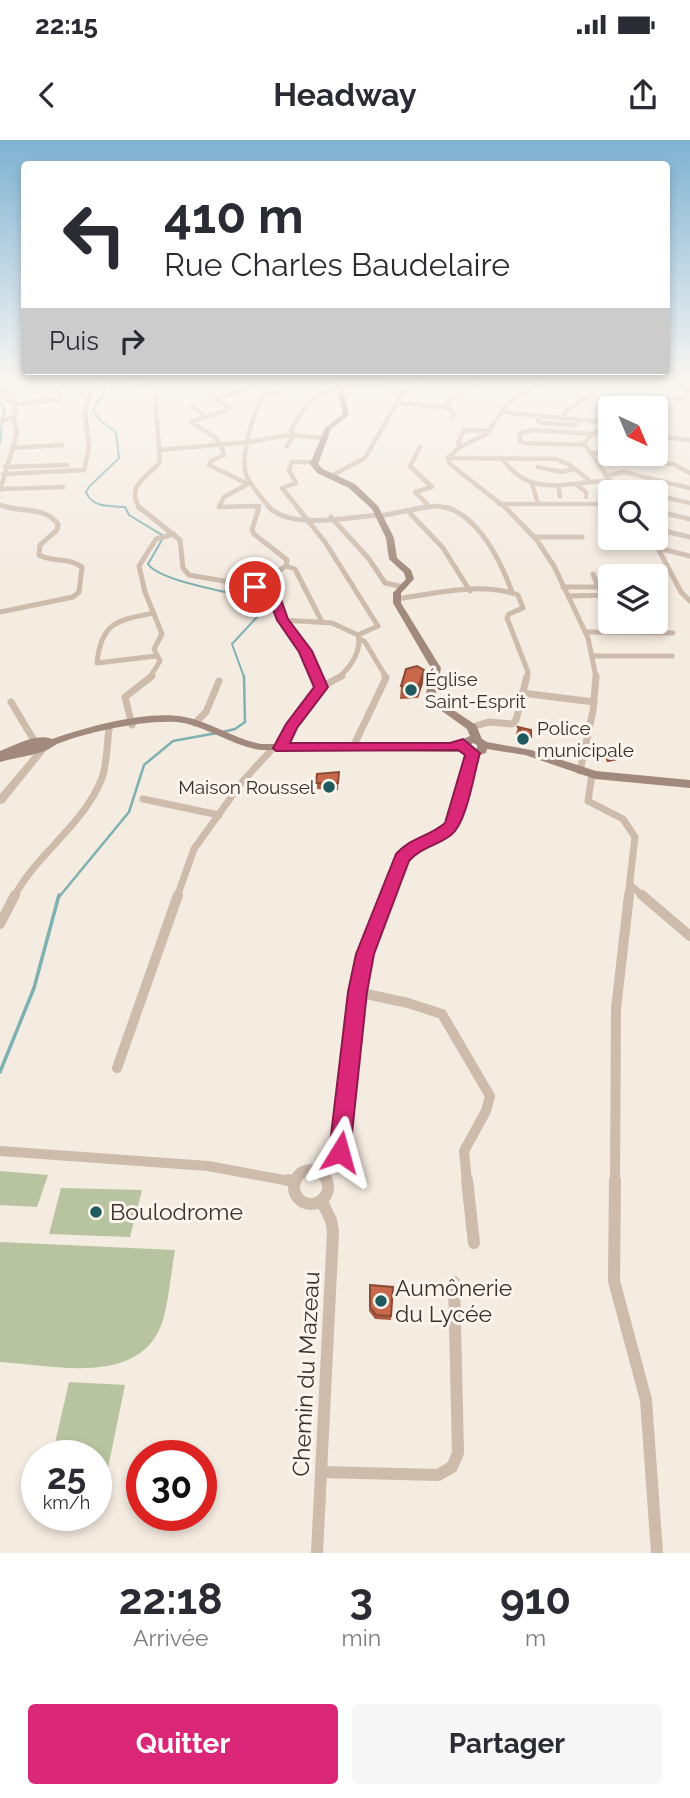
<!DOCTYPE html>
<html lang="fr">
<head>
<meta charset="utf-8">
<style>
  :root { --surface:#fff; --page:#f7f7f7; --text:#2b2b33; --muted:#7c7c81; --accent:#db2777 }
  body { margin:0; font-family:Raleway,sans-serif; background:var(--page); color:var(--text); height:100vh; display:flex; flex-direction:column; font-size:26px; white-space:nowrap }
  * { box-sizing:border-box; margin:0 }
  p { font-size:23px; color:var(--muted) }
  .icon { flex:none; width:38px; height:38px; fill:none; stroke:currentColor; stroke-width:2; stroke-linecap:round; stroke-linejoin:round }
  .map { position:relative; height:1413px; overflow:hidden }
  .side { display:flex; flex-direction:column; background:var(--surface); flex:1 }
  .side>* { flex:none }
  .guide { position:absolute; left:21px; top:21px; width:649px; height:214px; border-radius:7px; box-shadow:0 4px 10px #0003; background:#fff; color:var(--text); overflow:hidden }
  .needle { width:46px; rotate:136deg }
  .tools { position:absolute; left:598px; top:256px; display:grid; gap:14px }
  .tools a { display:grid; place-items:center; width:70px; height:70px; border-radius:7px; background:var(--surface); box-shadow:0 4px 10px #0003; font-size:35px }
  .speed { position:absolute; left:21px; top:1300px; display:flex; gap:14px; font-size:35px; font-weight:700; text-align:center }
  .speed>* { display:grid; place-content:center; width:91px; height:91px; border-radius:50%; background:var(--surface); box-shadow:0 4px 10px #0003; line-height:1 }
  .speed small { font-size:18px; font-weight:400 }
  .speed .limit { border:10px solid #d22; background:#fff; color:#111 }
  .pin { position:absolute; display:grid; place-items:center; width:60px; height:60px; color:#fff; margin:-30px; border:4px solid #fff; border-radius:50%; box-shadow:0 2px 7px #0007 }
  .me { position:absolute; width:77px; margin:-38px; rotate:8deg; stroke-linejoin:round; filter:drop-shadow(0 0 5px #0008) }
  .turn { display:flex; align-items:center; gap:24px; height:147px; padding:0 28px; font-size:32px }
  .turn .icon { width:91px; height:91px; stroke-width:2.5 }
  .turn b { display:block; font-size:49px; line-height:60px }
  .then { display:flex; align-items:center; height:66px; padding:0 28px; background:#0003; gap:14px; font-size:26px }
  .eta { display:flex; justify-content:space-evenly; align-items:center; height:119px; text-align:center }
  .eta b { font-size:42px; font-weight:700; line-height:49px }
  .button { display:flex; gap:14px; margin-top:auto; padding:14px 28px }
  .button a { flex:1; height:80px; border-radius:7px; background:var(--accent); color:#fff; font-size:28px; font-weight:700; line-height:80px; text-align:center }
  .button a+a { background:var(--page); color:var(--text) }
  .status { display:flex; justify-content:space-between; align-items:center; height:49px; padding:0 35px; background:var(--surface); direction:ltr }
  .status svg { height:19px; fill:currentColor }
  header { display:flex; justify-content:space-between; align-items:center; height:91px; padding:0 28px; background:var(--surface); font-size:32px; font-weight:700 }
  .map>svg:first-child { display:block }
  .green { fill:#b8c4a0 }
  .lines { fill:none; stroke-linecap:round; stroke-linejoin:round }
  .stream-far2 { stroke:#7fb0b2; stroke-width:2 }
  .stream-far1 { stroke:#7fb0b2; stroke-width:2.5 }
  .stream { stroke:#7fb0b2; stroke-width:3.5 }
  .minor-far4 { stroke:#cdbbac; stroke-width:4.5 }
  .minor-far3 { stroke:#cdbbac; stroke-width:5 }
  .minor-far2 { stroke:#cdbbac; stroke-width:7 }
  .minor-far1 { stroke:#cdbbac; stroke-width:10 }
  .minor { stroke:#cdbbac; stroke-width:12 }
  .tertiary { fill:#cdbbac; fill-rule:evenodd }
  .secondary { fill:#a18a7d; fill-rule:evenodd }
  .wall { fill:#ac5a40 }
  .shaded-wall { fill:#8c4a34 }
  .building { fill:#c8694b; stroke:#8c4a34; stroke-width:2 }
  .route { fill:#db2777; stroke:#8e194d; stroke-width:2 }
  .poi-dot { fill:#1f5a5e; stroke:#fbf5ee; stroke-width:2.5 }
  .labels { text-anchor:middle; stroke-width:6; stroke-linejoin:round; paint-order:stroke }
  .poi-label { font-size:19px; fill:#3b302b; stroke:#fbf5ee; text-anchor:start }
  .near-poi-label { font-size:23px; fill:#3b302b; stroke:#fbf5ee; text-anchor:start }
  .near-street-label { font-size:23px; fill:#3b302b; stroke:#fbf5ee }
</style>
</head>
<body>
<div class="status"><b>22:15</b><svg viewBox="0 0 49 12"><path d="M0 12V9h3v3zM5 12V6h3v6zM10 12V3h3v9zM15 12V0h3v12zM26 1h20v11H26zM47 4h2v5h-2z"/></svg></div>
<header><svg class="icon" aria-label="back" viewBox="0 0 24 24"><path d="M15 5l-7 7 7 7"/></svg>Headway<svg class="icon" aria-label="share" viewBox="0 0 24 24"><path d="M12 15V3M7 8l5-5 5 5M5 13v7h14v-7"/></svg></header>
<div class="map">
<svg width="690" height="1413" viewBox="0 0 690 1413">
  <rect width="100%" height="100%" fill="#f4ebe1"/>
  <g class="green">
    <polygon points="0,1031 48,1035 37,1067 0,1065"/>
    <polygon points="61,1048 142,1050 130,1097 49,1094"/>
    <path d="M0 1102 175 1110C171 1133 169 1158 163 1180 142 1248 53 1225 0 1222Z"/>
    <polygon points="69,1242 125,1245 101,1362 96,1362 96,1316 52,1316"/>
  </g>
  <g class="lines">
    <g class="stream-far2">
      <path d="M89 239 104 245 105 251 93 270 101 281 116 292 119 318 89 347 86 352C92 368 110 366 125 367L129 375 162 395"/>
      <polyline points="0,262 5,269 2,281"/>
      <polyline points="0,304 2,282"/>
      <path d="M163 398 148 424C160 442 238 454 262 460L258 476 232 504 244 537"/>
    </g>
    <g class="stream-far1">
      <polyline points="223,592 235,589 245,582 244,536"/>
      <polyline points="59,757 129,672 144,625 173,601 217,593"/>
    </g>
    <polyline class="stream" points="0,932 34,848 59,755"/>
    <g class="minor-far4">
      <path d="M122 239C133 246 143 241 156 249"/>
      <polyline points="0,243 37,241"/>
      <polyline points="0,246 4,255 16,266 14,277 17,294 0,350"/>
      <polyline points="401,255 425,239"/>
      <polyline points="397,263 445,267"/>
      <polyline points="15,264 61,259 57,246 68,243 67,239"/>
      <polyline points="192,266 204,276"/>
      <polyline points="638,268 652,260 684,257 689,249 679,242 680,239"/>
      <polyline points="501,272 611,283"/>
      <polyline points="538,276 538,281 542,283 575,285 577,279"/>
      <polyline points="453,277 454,272 445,267 450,260 483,239"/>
      <polyline points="564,279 564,273 594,252"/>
      <polyline points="0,282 14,277"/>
      <polyline points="611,287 592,294 584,303 618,352"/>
      <polyline points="656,296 690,300"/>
      <polyline points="585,305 524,303 520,301 520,293 534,290 592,294"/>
      <path d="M287 306 294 295 291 290C302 270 315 251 339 248"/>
      <polyline points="420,307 410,326 432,347 415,352 430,367"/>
      <polyline points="460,307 458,303 464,290 490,291"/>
      <polyline points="12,308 62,305"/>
      <polyline points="159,310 249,302 290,295 323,298"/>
      <polyline points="589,312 628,320 673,324 690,333"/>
      <polyline points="448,318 450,324 507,369"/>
      <polyline points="448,318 556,319 568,324 588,339"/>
      <polyline points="448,318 460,307 486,294 508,263 545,240"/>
      <path d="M502 318C529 360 568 341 610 341"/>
      <polyline points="5,327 67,325"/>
      <polyline points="538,327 561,332 575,329"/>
      <polyline points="3,334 84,330 89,307 85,273 91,250"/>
      <polyline points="331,336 365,318 401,255 400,250 380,245 339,244"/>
      <polyline points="606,336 624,332 690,348"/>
      <polyline points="532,343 538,364"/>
      <polyline points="558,345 560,356"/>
      <polyline points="577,345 586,352 586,357"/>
      <polyline points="613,345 642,352"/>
      <polyline points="0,349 63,347"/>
      <polyline points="656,355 690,363"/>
      <polyline points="499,364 611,364"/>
      <polyline points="0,365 14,369"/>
      <path d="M140 369C125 345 147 338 160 322L155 252 175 239"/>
      <path d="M258 369 259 366 219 367 224 357 248 344 209 325 211 321 224 315C219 294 207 293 191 282L229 270V267L215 259 245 250 262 239"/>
      <path d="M271 369C263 360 253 348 247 337 239 320 253 271 264 256L283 251 279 239"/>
      <polyline points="299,369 282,348 296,343 289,330 292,322 314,322"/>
      <polyline points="414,369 438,366 451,369"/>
    </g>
    <g class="minor-far3">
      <polyline points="139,367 180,400 183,428 189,435 247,445 275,457"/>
      <polyline points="259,367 252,390 254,394 287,420 286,426 271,436 282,480 305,511 317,537"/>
      <path d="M269 367C291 390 350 377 379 375"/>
      <path d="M297 367 325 402 378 486 358 495C362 510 351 527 339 537"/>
      <path d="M447 367C481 380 500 419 512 452"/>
      <polyline points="505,367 536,399 554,426 588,498 596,537"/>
      <polyline points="408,371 443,408 470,451"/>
      <polyline points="656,371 690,379"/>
      <polyline points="380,376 426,367"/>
      <polyline points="331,377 369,419 385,443 404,447"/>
      <polyline points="656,389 690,397"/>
      <polyline points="534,397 582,397"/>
      <polyline points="652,397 681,452 690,461"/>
      <polyline points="658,408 690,416"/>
      <polyline points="286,426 295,429 322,482"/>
      <polyline points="593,434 599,449"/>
      <polyline points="563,447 598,447"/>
      <polyline points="568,456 611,455"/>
      <path d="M396 459C434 454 481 441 518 455L523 468 509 474 507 478 528 532 527 537"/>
      <path d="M0 472 73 457 79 452 82 427C69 417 53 423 39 415L40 405 57 390 58 384C45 367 25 372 6 367"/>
      <path d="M154 473C118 480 101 482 97 523L156 516"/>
      <polyline points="282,480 332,483 358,495"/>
      <polyline points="586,492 673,493"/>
      <polyline points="359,498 365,502 386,537"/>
      <polyline points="593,516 672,516"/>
      <polyline points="150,537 160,521 154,509 162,494 145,452 139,426 156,399 174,394"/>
    </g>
    <g class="minor-far2">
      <polyline points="316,536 321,547"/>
      <polyline points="321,547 342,536"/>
      <polyline points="522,553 594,562"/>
      <polyline points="11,562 35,602"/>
      <polyline points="195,583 206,572 219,541"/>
      <polyline points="132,585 125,557 152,536"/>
      <polyline points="472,587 489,582 512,584 516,580 527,536"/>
      <polyline points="353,607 386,538 385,536"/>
      <polyline points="281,608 291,587 321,547"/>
      <polyline points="580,631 593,571 596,536"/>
      <polyline points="592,634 588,661 623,679 635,697 628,757"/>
      <polyline points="143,659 219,675"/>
      <polyline points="630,745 644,757"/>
      <path d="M14 757C37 713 84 685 102 638 107 624 107 604 109 589"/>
      <polyline points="177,757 194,709 242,642 273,608"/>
      <polyline points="387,757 402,718 407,712 452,685 473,613"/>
    </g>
    <g class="minor-far1">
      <polyline points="642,755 690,796"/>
      <polyline points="0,784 15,755"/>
      <polyline points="357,852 408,863 442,874 490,956 486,971 464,1011 467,1042"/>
      <polyline points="117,928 178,755"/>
      <polyline points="0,1011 208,1026 295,1042"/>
      <polyline points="322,1034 342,1004 357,852 365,814 388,755"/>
      <polyline points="615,1042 616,869 629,755"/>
    </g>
    <g class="minor">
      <circle cx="311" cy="1047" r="17"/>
      <polyline points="288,1040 295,1042"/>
      <polyline points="467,1040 474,1103"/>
      <polyline points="615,1040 614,1141 646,1260 657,1413"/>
      <polyline points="322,1332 438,1335 452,1327 458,1313 454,1142"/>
      <polyline points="317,1413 333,1092 331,1080 321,1060"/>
    </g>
    <polygon class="tertiary" points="42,607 45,608 47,610 45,612 4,663 0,664 0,654 39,608"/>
    <path class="secondary" d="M342 239H348L342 244 349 275 331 289 318 324 323 329 355 344 378 366 394 398 397 418 411 430 414 439 401 453V463L441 528 435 558 476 585 482 599 487 602 531 610 596 631 690 640V648L595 639 525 615 487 609 486 613 473 617 463 612 261 610C233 606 211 589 184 583 154 577 86 592 57 604 52 607 48 610 42 612 29 616 14 618 0 622V611C16 605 36 593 52 599 87 587 148 570 185 577 211 582 234 599 261 604L458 605 461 600 470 596 467 589 425 559 431 528 393 463V453L406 439 404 433 389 419 386 398 372 369 349 348 317 333 310 324 325 288 343 274 336 244ZM473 603 477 605V609L469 607Z"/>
  </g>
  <g class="wall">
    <polygon points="424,530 423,543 418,558 400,559 401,546"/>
    <polygon points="518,587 531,597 530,603 523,603 516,594"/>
    <polygon points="606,609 619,614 617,620 607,622 604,616"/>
    <polygon points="339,632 338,650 317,649 317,634"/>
    <polygon points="370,1145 393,1147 391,1180 375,1179 369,1171"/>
  </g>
  <g class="shaded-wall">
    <polygon points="424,530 423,543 418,558 419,545"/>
    <polygon points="619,614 617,620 607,622 609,615"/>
  </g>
  <g class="building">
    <polygon points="417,526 424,530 419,545 401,546 406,529"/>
    <polygon points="518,587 531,590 531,597 524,596"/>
    <polygon points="617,608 619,614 609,615 606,609"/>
    <polygon points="339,632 338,643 316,643 317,634"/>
    <polygon points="370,1145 393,1147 391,1176 376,1175 370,1167"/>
  </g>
  <linearGradient id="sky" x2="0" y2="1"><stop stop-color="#7eb2d2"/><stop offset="0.55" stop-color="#faf6f2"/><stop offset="1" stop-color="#faf6f2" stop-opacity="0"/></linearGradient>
  <rect width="690" height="437" fill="url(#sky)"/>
  <path class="route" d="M255 444 279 454 288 479 312 511 328 547 297 588 290 603H450L463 599 480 613C474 633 467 683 451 695 437 706 421 707 409 721L374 814 367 852 350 1012 347 1019 340 1023 332 1019 329 1012 348 852 356 814 396 714C411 697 429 697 445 683L465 615 458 610 276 611 273 608 286 584 314 547 299 512 277 480 269 459 250 447Z"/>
  <g class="poi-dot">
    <circle cx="411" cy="550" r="7"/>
    <circle cx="523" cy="599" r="7"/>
    <circle cx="329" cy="647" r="7"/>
    <circle cx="96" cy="1072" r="7"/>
    <circle cx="381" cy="1161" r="7"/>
  </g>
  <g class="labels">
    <g class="poi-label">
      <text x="425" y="546">Église<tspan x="425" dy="22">Saint-Esprit</tspan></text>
      <text x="537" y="595">Police<tspan x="537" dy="22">municipale</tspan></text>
      <text x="315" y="654" text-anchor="end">Maison Roussel</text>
    </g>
    <g class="near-poi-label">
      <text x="110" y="1080">Boulodrome</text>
      <text x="395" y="1156">Aumônerie<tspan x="395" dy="26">du Lycée</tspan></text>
    </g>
    <g class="near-street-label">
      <text transform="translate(306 1234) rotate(-87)" y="8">Chemin du Mazeau</text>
    </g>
  </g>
</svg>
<div class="tools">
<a><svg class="needle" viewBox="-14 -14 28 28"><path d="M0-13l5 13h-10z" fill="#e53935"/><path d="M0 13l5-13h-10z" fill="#7c7c81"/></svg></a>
<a><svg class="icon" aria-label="search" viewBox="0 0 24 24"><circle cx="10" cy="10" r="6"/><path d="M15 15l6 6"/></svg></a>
<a><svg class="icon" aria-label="layers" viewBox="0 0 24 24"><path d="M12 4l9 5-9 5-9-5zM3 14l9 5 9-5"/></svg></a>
</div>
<div class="speed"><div>25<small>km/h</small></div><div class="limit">30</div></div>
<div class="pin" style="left:255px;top:447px;background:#d93025"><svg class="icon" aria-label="arrive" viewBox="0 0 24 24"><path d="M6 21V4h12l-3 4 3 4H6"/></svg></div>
<svg class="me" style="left:340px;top:1012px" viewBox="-20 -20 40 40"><path d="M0-17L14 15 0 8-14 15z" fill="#db2777" stroke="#fff" stroke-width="4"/></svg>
<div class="guide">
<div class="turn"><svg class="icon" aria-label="left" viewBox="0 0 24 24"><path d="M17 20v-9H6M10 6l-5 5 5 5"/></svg><div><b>410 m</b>Rue Charles Baudelaire</div></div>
<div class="then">Puis<svg class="icon" aria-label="right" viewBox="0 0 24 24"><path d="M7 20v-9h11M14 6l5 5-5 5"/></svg></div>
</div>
</div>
<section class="side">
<div class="eta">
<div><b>22:18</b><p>Arrivée</p></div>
<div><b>3</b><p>min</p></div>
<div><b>910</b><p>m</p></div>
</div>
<div class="button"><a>Quitter</a><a>Partager</a></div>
</section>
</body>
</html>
